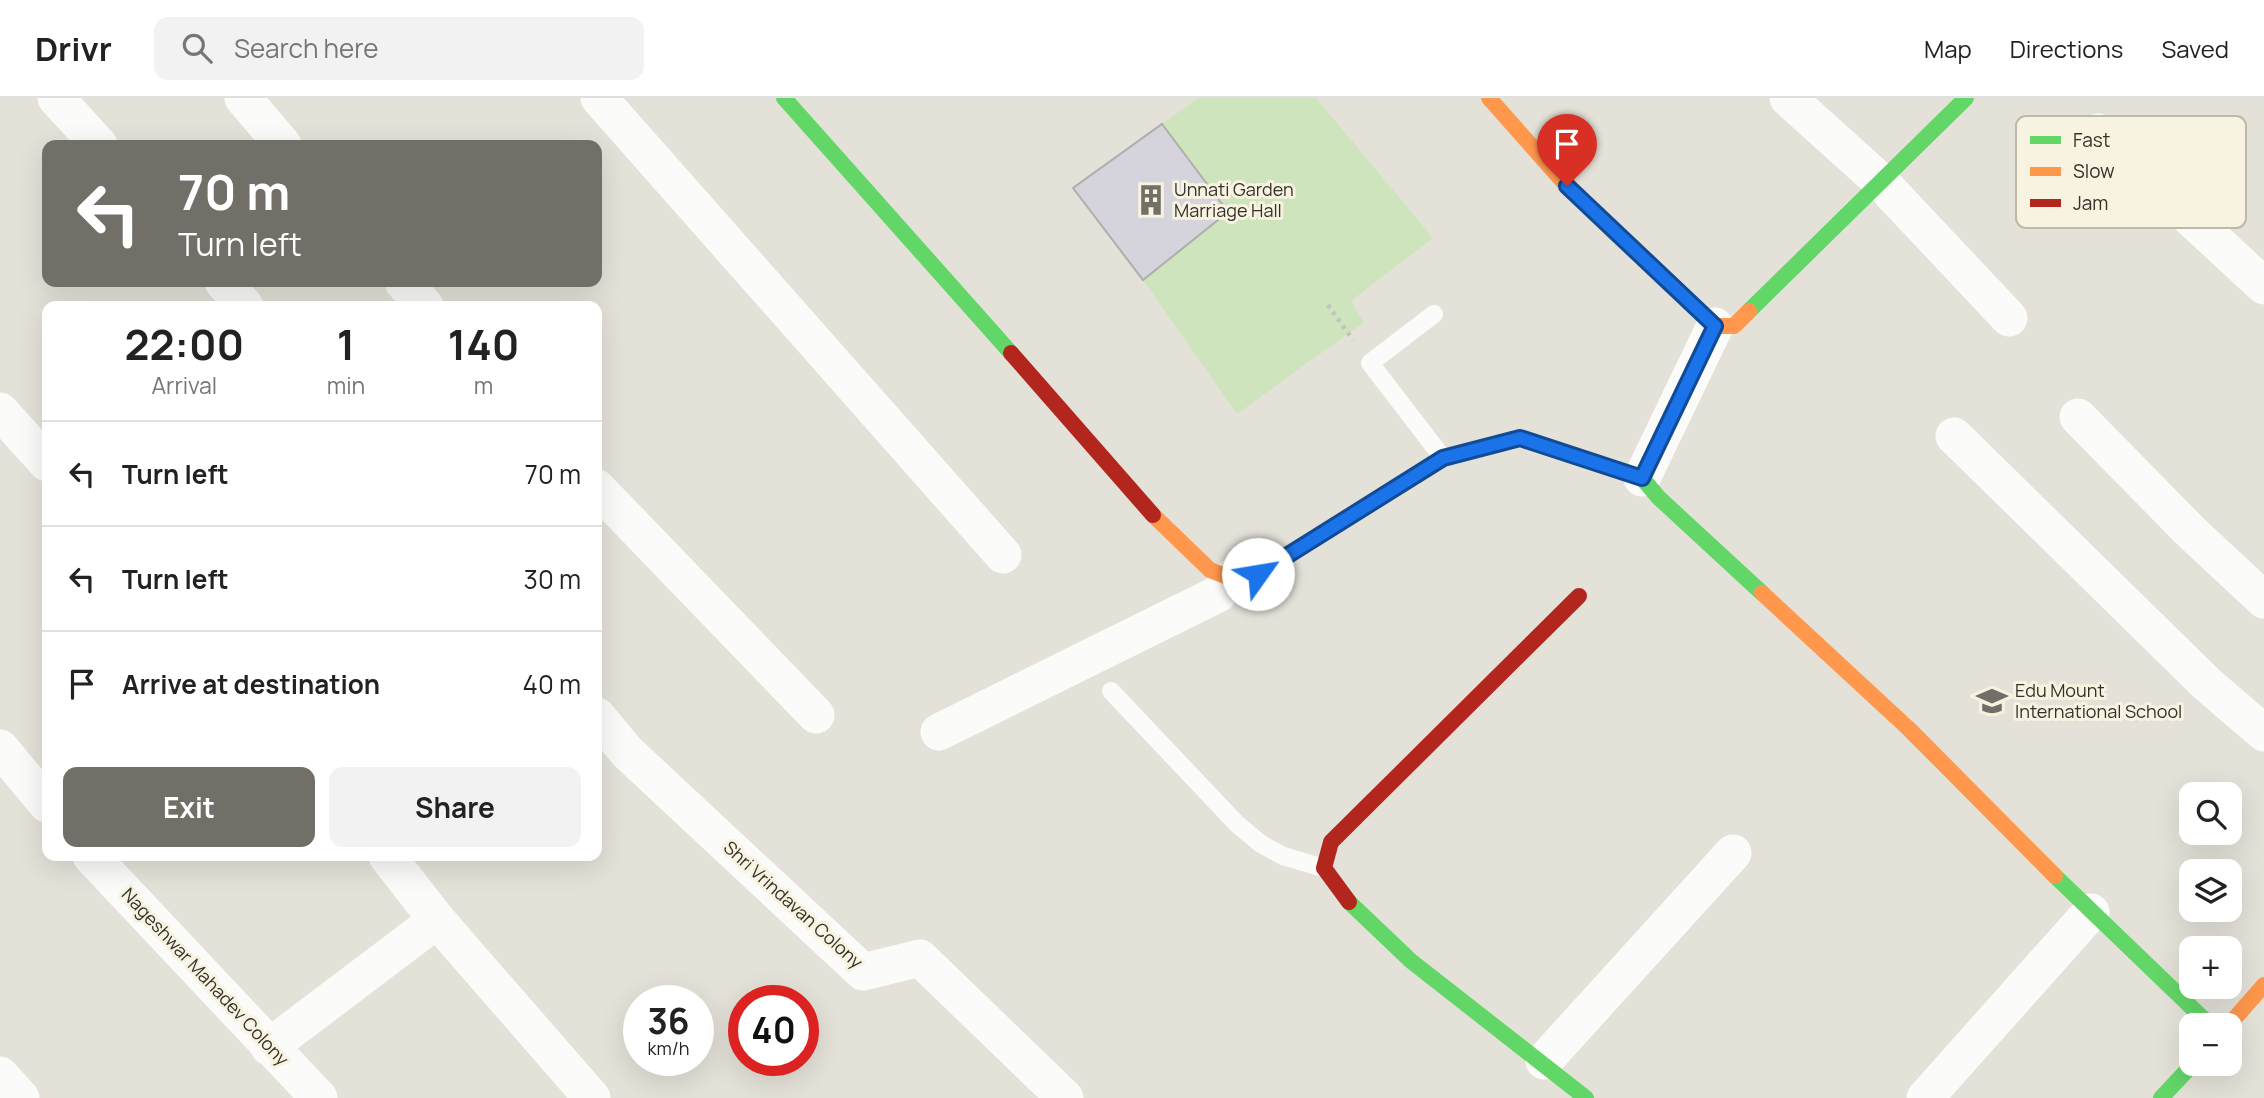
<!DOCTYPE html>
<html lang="en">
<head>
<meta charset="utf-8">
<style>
  :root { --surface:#fff; --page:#f2f2f2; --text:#222; --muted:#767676; --line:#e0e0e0; --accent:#716f67 }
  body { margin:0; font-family:Manrope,sans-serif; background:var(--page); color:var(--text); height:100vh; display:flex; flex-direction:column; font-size:26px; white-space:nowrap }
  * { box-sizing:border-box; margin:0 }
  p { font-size:23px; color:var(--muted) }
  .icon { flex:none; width:38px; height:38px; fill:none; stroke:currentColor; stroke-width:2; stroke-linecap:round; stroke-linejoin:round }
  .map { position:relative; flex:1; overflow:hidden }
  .sheet { position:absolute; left:42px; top:203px; width:560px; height:560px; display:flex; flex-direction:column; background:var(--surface); border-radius:14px; box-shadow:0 7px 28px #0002 }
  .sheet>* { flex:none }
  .guide { position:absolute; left:42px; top:42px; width:560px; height:147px; border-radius:14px; box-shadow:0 7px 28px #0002; background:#716f67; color:#fff; overflow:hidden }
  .fabs { position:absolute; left:2179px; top:684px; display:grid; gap:14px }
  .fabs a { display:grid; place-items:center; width:63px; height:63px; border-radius:14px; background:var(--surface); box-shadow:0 7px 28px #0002; font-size:35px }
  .speed { position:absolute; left:623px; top:887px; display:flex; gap:14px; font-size:35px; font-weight:700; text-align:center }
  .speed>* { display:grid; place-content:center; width:91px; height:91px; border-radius:50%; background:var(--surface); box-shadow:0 7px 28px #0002; line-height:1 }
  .speed small { font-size:18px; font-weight:400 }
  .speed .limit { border:10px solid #d22; background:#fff; color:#111 }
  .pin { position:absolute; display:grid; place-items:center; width:60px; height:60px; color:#fff; margin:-72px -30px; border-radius:50% 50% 50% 0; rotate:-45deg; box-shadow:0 0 7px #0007 }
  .pin .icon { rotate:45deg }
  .me { position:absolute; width:77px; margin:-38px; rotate:58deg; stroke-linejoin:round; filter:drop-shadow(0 0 5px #0008) }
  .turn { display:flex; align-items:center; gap:24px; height:147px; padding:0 21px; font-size:32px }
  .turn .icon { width:91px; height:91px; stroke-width:2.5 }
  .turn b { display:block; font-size:49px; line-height:60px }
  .eta { display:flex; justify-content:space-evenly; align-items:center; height:119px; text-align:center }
  .eta b { font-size:42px; font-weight:700; line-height:49px }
  .button { display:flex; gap:14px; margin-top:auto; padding:14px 21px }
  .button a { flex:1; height:80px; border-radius:14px; background:var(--accent); color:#fff; font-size:28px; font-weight:700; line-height:80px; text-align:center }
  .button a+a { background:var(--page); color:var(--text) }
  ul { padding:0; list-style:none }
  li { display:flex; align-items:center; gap:21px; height:105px; padding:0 21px; border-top:2px solid var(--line) }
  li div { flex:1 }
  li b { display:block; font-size:26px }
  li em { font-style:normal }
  header { display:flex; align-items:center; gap:42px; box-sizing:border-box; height:98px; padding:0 35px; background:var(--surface); border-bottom:2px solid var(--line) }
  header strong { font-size:33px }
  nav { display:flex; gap:38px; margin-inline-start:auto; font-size:24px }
  .search { width:490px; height:63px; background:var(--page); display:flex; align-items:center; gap:18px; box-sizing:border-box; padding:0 24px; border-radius:14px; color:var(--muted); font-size:26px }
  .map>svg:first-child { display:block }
  .green { fill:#cde4bd }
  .building { fill:#d5d4dd; stroke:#afaead; stroke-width:2 }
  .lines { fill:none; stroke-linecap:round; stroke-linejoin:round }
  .path { stroke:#c3c2bf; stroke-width:4.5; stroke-dasharray:3.5 5; stroke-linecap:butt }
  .lane { stroke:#fbfbf9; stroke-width:18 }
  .street { stroke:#fbfbf9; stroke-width:37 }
  .fast { stroke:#63d668; stroke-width:16 }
  .slow { stroke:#ff974d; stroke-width:16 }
  .jam { stroke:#b3261e; stroke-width:16 }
  .route-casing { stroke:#114b97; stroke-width:18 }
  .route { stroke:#1a73e8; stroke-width:12 }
  .labels { text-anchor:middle; stroke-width:6; stroke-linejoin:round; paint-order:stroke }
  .poi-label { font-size:18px; fill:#33312a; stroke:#f7f3e0; text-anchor:start }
  .street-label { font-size:18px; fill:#33312a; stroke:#f7f3e0 }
  .key { fill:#f7f3e0; stroke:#bcb9a9; stroke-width:2 }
  .key-label { font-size:19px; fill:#33312a }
</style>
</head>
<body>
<header>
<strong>Drivr</strong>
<div class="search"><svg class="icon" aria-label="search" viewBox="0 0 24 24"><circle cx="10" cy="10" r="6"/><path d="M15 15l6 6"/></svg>Search here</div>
<nav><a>Map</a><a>Directions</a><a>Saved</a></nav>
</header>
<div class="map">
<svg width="2264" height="1000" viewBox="0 0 2264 1000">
  <rect width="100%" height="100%" fill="#e4e2d8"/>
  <polygon class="green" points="1198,0 1316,0 1433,140 1351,203 1364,224 1237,316 1143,182 1228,114 1162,26"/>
  <polygon class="building" points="1162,26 1228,114 1143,182 1073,90"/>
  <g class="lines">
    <polyline class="path" points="1328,207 1353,242"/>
    <g class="lane">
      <polyline points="1434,216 1370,265 1443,360"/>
      <polyline points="1111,593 1237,726 1261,746 1283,758 1324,770"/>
    </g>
    <g class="street">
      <polyline points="56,0 99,47"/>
      <polyline points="243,0 283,47"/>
      <polyline points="599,0 1003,457"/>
      <polyline points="1788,0 1880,83 2009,220"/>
      <polyline points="2098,34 2264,188"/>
      <polyline points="223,184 245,208"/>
      <polyline points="403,184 425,208"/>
      <polyline points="0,313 47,365"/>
      <polyline points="2078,319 2190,433 2264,502"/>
      <polyline points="1954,338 2207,586 2264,635"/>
      <polyline points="1642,380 1715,228"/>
      <polyline points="597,390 816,617"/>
      <polyline points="597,618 627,654 863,874 920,860 1065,1000"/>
      <polyline points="939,634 1218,496 1231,480"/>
      <polyline points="0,650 47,706"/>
      <polyline points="91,758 319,1000"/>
      <polyline points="437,822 592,1000"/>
      <polyline points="269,949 437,822 387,758"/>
      <polyline points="1544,963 1733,755"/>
      <polyline points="0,977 21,1000"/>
      <polyline points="1925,1000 2091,814"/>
    </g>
    <g class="fast">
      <polyline points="784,0 1011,255"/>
      <polyline points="1749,213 1966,0"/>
      <polyline points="1446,359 1520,340 1642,380 1659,400 1762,495"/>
      <polyline points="2055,778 2211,928"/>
      <polyline points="1349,804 1411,863 1586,1000"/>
      <polyline points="2161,1000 2193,966"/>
    </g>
    <g class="slow">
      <polyline points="1489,0 1567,88 1715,228 1734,228 1749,213"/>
      <polyline points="1153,417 1210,472 1231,480 1258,476 1446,359"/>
      <polyline points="1762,495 1909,631 2055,778"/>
      <polyline points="2228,928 2264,887"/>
    </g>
    <g class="jam">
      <polyline points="1011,255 1153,417"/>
      <polyline points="1349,804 1324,770 1331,744 1579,498"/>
    </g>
  </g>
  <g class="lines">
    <defs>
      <polyline id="route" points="1258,476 1443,360 1520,340 1642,380 1715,228 1567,88"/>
    </defs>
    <use href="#route" class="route-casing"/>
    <use href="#route" class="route"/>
  </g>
  <defs>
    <symbol id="building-bare" viewBox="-9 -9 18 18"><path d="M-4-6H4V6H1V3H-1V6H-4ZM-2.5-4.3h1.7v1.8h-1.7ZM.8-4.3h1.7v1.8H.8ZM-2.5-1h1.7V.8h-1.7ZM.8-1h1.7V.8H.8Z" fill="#716f67" stroke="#f7f3e0" stroke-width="2.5" paint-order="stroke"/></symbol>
    <symbol id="school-bare" viewBox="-9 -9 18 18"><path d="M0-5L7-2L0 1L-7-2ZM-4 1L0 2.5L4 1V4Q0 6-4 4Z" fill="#716f67" stroke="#f7f3e0" stroke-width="2.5" paint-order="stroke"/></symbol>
  </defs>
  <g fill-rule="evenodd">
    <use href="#building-bare" x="1129" y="80" width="44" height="44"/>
    <use href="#school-bare" x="1970" y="581" width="44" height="44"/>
  </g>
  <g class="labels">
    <g class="poi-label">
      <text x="1174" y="98">Unnati Garden<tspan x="1174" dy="21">Marriage Hall</tspan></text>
      <text x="2015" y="599">Edu Mount<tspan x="2015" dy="21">International School</tspan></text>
    </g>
    <g class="street-label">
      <text transform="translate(793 807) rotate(42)" y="6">Shri Vrindavan Colony</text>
      <text transform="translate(205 879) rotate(47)" y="6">Nageshwar Mahadev Colony</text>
    </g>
  </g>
  <rect x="2016" y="18" width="230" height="112" rx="10" class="key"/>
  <rect x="2030" y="38" width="31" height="8" fill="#63d668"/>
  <rect x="2030" y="69" width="31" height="9" fill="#ff974d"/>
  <rect x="2030" y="101" width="31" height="8" fill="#b3261e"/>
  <g class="key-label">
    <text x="2073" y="49">Fast</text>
    <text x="2073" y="80">Slow</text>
    <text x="2073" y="112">Jam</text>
  </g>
</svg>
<div class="fabs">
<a><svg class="icon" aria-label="search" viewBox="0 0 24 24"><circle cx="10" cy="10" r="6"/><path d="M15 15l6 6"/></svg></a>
<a><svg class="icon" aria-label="layers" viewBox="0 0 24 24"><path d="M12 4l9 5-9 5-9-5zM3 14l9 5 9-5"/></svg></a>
<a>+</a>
<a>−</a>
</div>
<div class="speed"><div>36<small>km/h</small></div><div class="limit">40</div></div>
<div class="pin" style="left:1567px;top:88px;background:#d93025"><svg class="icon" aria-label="arrive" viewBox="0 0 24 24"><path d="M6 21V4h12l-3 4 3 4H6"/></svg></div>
<svg class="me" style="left:1258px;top:476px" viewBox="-20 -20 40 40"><circle r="19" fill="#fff"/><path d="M0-13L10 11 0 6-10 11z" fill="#1a73e8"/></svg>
<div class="guide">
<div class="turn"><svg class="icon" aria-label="left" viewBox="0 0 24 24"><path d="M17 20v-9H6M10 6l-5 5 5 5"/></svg><div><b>70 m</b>Turn left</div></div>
</div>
<section class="sheet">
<div class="eta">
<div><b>22:00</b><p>Arrival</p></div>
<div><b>1</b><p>min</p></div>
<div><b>140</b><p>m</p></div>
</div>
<ul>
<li><svg class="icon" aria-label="left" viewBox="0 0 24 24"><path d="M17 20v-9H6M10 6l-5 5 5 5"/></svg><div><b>Turn left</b></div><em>70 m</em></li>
<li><svg class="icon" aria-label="left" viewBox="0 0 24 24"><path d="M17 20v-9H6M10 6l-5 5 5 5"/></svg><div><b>Turn left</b></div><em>30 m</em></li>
<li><svg class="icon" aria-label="arrive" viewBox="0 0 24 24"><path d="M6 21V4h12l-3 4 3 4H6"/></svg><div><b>Arrive at destination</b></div><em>40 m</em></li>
</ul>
<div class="button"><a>Exit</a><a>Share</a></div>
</section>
</div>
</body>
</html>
